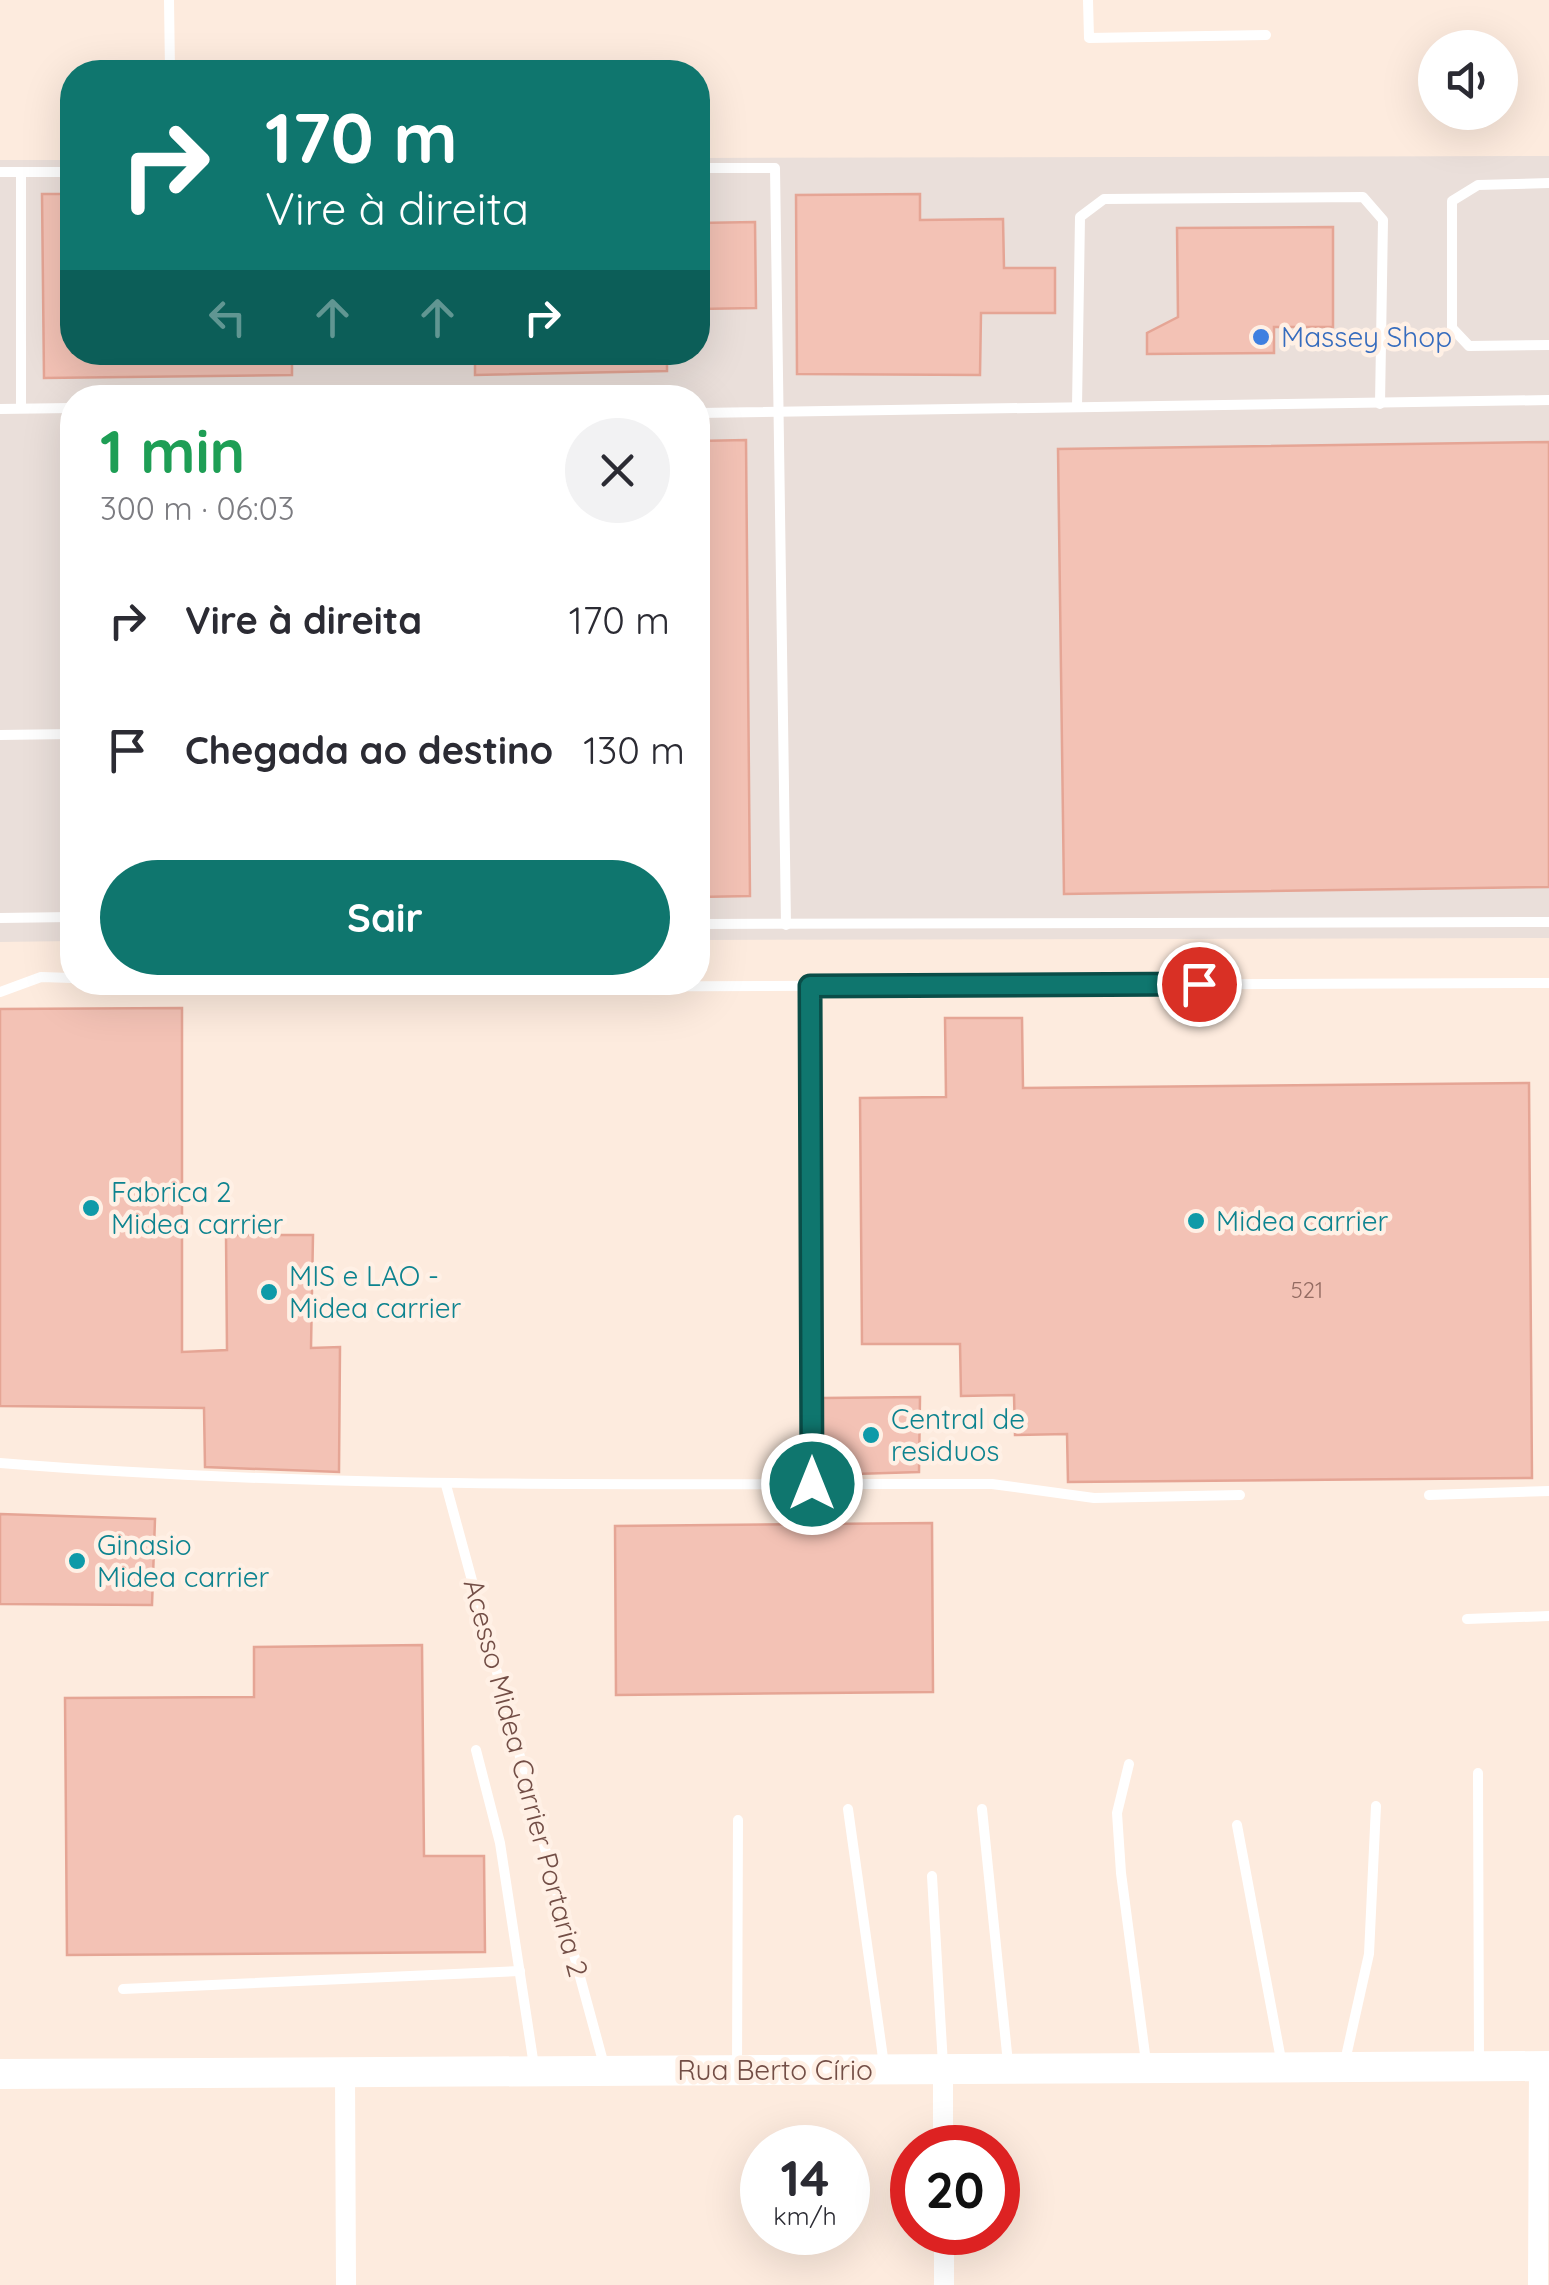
<!DOCTYPE html>
<html lang="pt">
<head>
<meta charset="utf-8">
<style>
  :root { --surface:#fff; --page:#f2f2f3; --text:#2b2b33; --muted:#7c7c81; --accent:#0f766e }
  body { margin:0; font-family:Quicksand,sans-serif; background:var(--page); color:var(--text); height:100vh; display:flex; flex-direction:column; font-size:38px; white-space:nowrap }
  * { box-sizing:border-box; margin:0 }
  p { font-size:32px; color:var(--muted) }
  .icon { flex:none; width:55px; height:55px; fill:none; stroke:currentColor; stroke-width:2; stroke-linecap:round; stroke-linejoin:round }
  .map { position:relative; flex:1; overflow:hidden }
  .sheet { position:absolute; left:60px; top:385px; width:650px; height:610px; display:flex; flex-direction:column; background:var(--surface); border-radius:40px; box-shadow:0 10px 40px #0002 }
  .sheet>* { flex:none }
  .guide { position:absolute; left:60px; top:60px; width:650px; height:305px; border-radius:40px; box-shadow:0 10px 40px #0002; background:#0f766e; color:#fff; overflow:hidden }
  .controls { position:absolute; left:1418px; top:30px; display:grid; gap:20px }
  .controls a { display:grid; place-items:center; width:100px; height:100px; border-radius:50%; background:var(--surface); box-shadow:0 10px 40px #0002; font-size:50px }
  .speed { position:absolute; left:740px; top:2125px; display:flex; gap:20px; font-size:50px; font-weight:700; text-align:center }
  .speed>* { display:grid; place-content:center; width:130px; height:130px; border-radius:50%; background:var(--surface); box-shadow:0 10px 40px #0002; line-height:1 }
  .speed small { font-size:25px; font-weight:400 }
  .speed .limit { border:15px solid #d22; background:#fff; color:#111 }
  .pin { position:absolute; display:grid; place-items:center; width:85px; height:85px; color:#fff; margin:-42px; border:5px solid #fff; border-radius:50%; box-shadow:0 2px 10px #0007 }
  .me { position:absolute; width:110px; margin:-55px; rotate:0deg; stroke-linejoin:round; filter:drop-shadow(0 0 8px #0008) }
  .turn { display:flex; align-items:center; gap:35px; height:210px; padding:0 40px; font-size:45px }
  .turn .icon { width:130px; height:130px; stroke-width:2.5 }
  .turn b { display:block; font-size:70px; line-height:85px }
  .lanes { display:flex; align-items:center; height:95px; padding:0 40px; background:#0003; justify-content:center; gap:50px; direction:ltr }
  .lanes .off { opacity:.35 }
  .round { display:grid; place-items:center; flex:none; width:105px; height:105px; border-radius:52px; background:var(--page) }
  .head { display:flex; align-items:center; justify-content:space-between; height:170px; padding:0 40px }
  h1 { font-size:60px; font-weight:700; line-height:75px; color:#1e9e55 }
  .primary-button { display:flex; gap:20px; margin-top:auto; padding:20px 40px }
  .primary-button a { flex:1; height:115px; border-radius:60px; background:var(--accent); color:#fff; font-size:40px; font-weight:700; line-height:115px; text-align:center }
  ul { padding:0; list-style:none }
  li { display:flex; align-items:center; gap:30px; height:130px; padding:0 40px }
  li div { flex:1 }
  li b { display:block; font-size:38px }
  li em { font-style:normal }
  .map>svg:first-child { display:block }
  .industrial { fill:#eadfda }
  .building { fill:#f3c2b5; stroke:#e5a595; stroke-width:2.5 }
  .lines { fill:none; stroke-linecap:round; stroke-linejoin:round }
  .lane { stroke:#fff; stroke-width:10 }
  .street { stroke:#fff; stroke-width:20 }
  .secondary { stroke:#fff; stroke-width:30 }
  .route-casing { stroke:#0a4d48; stroke-width:25 }
  .route { stroke:#0f766e; stroke-width:18 }
  .shop-dot { fill:#3f7fe0; stroke:#fff0e5; stroke-width:4 }
  .culture-dot { fill:#0f9aa8; stroke:#fff0e5; stroke-width:4 }
  .labels { text-anchor:middle; stroke-width:9; stroke-linejoin:round; paint-order:stroke }
  .number-label { font-size:22px; fill:#936b62 }
  .shop-label { font-size:28px; fill:#366cbe; stroke:#fff0e5; text-anchor:start }
  .culture-label { font-size:28px; fill:#0d838f; stroke:#fff0e5; text-anchor:start }
  .street-label { font-size:28px; fill:#734e46; stroke:#fff0e5 }
</style>
</head>
<body>
<div class="map">
<svg width="1549" height="2285" viewBox="0 0 1549 2285">
  <rect width="100%" height="100%" fill="#fdebde"/>
  <polygon class="industrial" points="1549,156 1549,938 698,940 698,398 72,398 72,941 0,942 0,160 72,160 72,352 698,352 698,158"/>
  <g class="building">
    <polygon points="42,194 72,194 72,352 292,352 292,375 44,378"/>
    <polygon points="920,194 920,220 1003,219 1004,268 1055,268 1055,313 981,313 980,375 797,374 796,195"/>
    <polygon points="755,222 756,308 698,309 698,223"/>
    <polygon points="1333,227 1333,327 1274,327 1274,353 1147,354 1147,333 1178,317 1177,228"/>
    <polygon points="475,352 667,352 667,371 475,375"/>
    <polygon points="746,440 750,896 698,897 698,441"/>
    <polygon points="1549,442 1549,887 1064,894 1058,449"/>
    <polygon points="182,1008 182,1352 227,1350 226,1235 313,1235 311,1348 340,1347 339,1472 205,1467 204,1408 0,1406 0,1009"/>
    <polygon points="945,1018 1022,1018 1023,1088 1529,1083 1532,1478 1068,1482 1067,1434 1015,1435 1014,1395 961,1396 960,1344 862,1344 860,1098 946,1097"/>
    <polygon points="920,1397 919,1472 822,1475 823,1398"/>
    <polygon points="0,1514 155,1519 152,1605 0,1604"/>
    <polygon points="932,1523 933,1692 616,1695 615,1526"/>
    <polygon points="422,1645 424,1856 484,1856 485,1952 67,1955 65,1698 254,1697 254,1647"/>
  </g>
  <g class="lines">
    <g class="lane">
      <polyline points="169,0 170,72"/>
      <polyline points="1088,0 1089,38 1266,35"/>
      <polyline points="698,168 775,168 786,925"/>
      <polyline points="0,172 72,172"/>
      <polyline points="1549,183 1478,185 1452,201 1452,328 1469,346 1549,345"/>
      <polyline points="1077,407 1080,217 1104,199 1363,197 1383,220 1380,404"/>
      <polyline points="21,408 21,172"/>
      <polyline points="0,409 72,408"/>
      <polyline points="698,413 1549,400"/>
      <polyline points="0,735 72,734"/>
      <polyline points="0,918 72,917"/>
      <polyline points="698,924 1549,922"/>
      <polyline points="188,982 227,988 1549,983"/>
      <polyline points="0,992 41,977 72,978"/>
      <path d="M0 1463C270 1485 540 1485 811 1484L810 987"/>
      <polyline points="811,1484 992,1484 1094,1498 1240,1495"/>
      <polyline points="446,1485 604,2065"/>
      <polyline points="1429,1495 1549,1491"/>
      <polyline points="1467,1619 1549,1616"/>
      <polyline points="476,1750 500,1843 534,2066"/>
      <polyline points="1129,1764 1117,1813 1121,1873 1146,2062"/>
      <polyline points="1478,1773 1479,2062"/>
      <polyline points="848,1809 884,2065"/>
      <polyline points="982,1809 1008,2063"/>
      <polyline points="1237,1825 1282,2065"/>
      <polyline points="932,1876 943,2065"/>
      <polyline points="123,1989 520,1971"/>
      <polyline points="1345,2061 1369,1954 1376,1806"/>
      <polyline points="737,2069 738,1820"/>
    </g>
    <g class="street">
      <polyline points="943,2069 943,2148"/>
      <polyline points="345,2073 346,2285"/>
      <polyline points="944,2232 944,2285"/>
      <polyline points="1538,2285 1539,2066"/>
    </g>
    <polyline class="secondary" points="0,2074 1549,2066"/>
  </g>
  <g class="lines">
    <defs>
      <polyline id="route" points="812,1484 810,986 1199,984"/>
    </defs>
    <use href="#route" class="route-casing"/>
    <use href="#route" class="route"/>
  </g>
  <circle class="shop-dot" cx="1261" cy="337" r="10"/>
  <g class="culture-dot">
    <circle cx="91" cy="1208" r="10"/>
    <circle cx="1196" cy="1221" r="10"/>
    <circle cx="269" cy="1292" r="10"/>
    <circle cx="871" cy="1435" r="10"/>
    <circle cx="77" cy="1561" r="10"/>
  </g>
  <g class="labels">
    <g class="number-label">
      <text x="1307" y="1298">521</text>
    </g>
    <g class="shop-label">
      <text x="1281" y="347">Massey Shop</text>
    </g>
    <g class="culture-label">
      <text x="111" y="1202">Fabrica 2<tspan x="111" dy="32">Midea carrier</tspan></text>
      <text x="1216" y="1231">Midea carrier</text>
      <text x="289" y="1286">MIS e LAO -<tspan x="289" dy="32">Midea carrier</tspan></text>
      <text x="891" y="1429">Central de<tspan x="891" dy="32">residuos</tspan></text>
      <text x="97" y="1555">Ginasio<tspan x="97" dy="32">Midea carrier</tspan></text>
    </g>
    <g class="street-label">
      <text transform="translate(526 1778) rotate(75)" y="10">Acesso Midea Carrier Portaria 2</text>
      <text x="775" y="2080">Rua Berto Círio</text>
    </g>
  </g>
</svg>
<div class="controls">
<a><svg class="icon" aria-label="sound" viewBox="0 0 24 24"><path d="M4 9h4l5-4v14l-5-4H4zM17 9q2 3 0 6"/></svg></a>
</div>
<div class="speed"><div>14<small>km/h</small></div><div class="limit">20</div></div>
<div class="pin" style="left:1199px;top:984px;background:#d93025"><svg class="icon" aria-label="arrive" viewBox="0 0 24 24"><path d="M6 21V4h12l-3 4 3 4H6"/></svg></div>
<svg class="me" style="left:812px;top:1484px" viewBox="-20 -20 40 40"><circle r="17" fill="#0f766e" stroke="#fff" stroke-width="3"/><path d="M0-11L8 9 0 5-8 9z" fill="#fff"/></svg>
<div class="guide">
<div class="turn"><svg class="icon" aria-label="right" viewBox="0 0 24 24"><path d="M7 20v-9h11M14 6l5 5-5 5"/></svg><div><b>170 m</b>Vire à direita</div></div>
<div class="lanes"><svg class="icon off" aria-label="left" viewBox="0 0 24 24"><path d="M17 20v-9H6M10 6l-5 5 5 5"/></svg><svg class="icon off" aria-label="ahead" viewBox="0 0 24 24"><path d="M12 20V5M6 11l6-6 6 6"/></svg><svg class="icon off" aria-label="ahead" viewBox="0 0 24 24"><path d="M12 20V5M6 11l6-6 6 6"/></svg><svg class="icon" aria-label="right" viewBox="0 0 24 24"><path d="M7 20v-9h11M14 6l5 5-5 5"/></svg></div>
</div>
<section class="sheet">
<div class="head"><div><h1>1 min</h1><p>300 m · 06:03</p></div><a class="round"><svg class="icon" aria-label="close" viewBox="0 0 24 24"><path d="M6 6l12 12M18 6L6 18"/></svg></a></div>
<ul>
<li><svg class="icon" aria-label="right" viewBox="0 0 24 24"><path d="M7 20v-9h11M14 6l5 5-5 5"/></svg><div><b>Vire à direita</b></div><em>170 m</em></li>
<li><svg class="icon" aria-label="arrive" viewBox="0 0 24 24"><path d="M6 21V4h12l-3 4 3 4H6"/></svg><div><b>Chegada ao destino</b></div><em>130 m</em></li>
</ul>
<div class="primary-button"><a>Sair</a></div>
</section>
</div>
</body>
</html>
